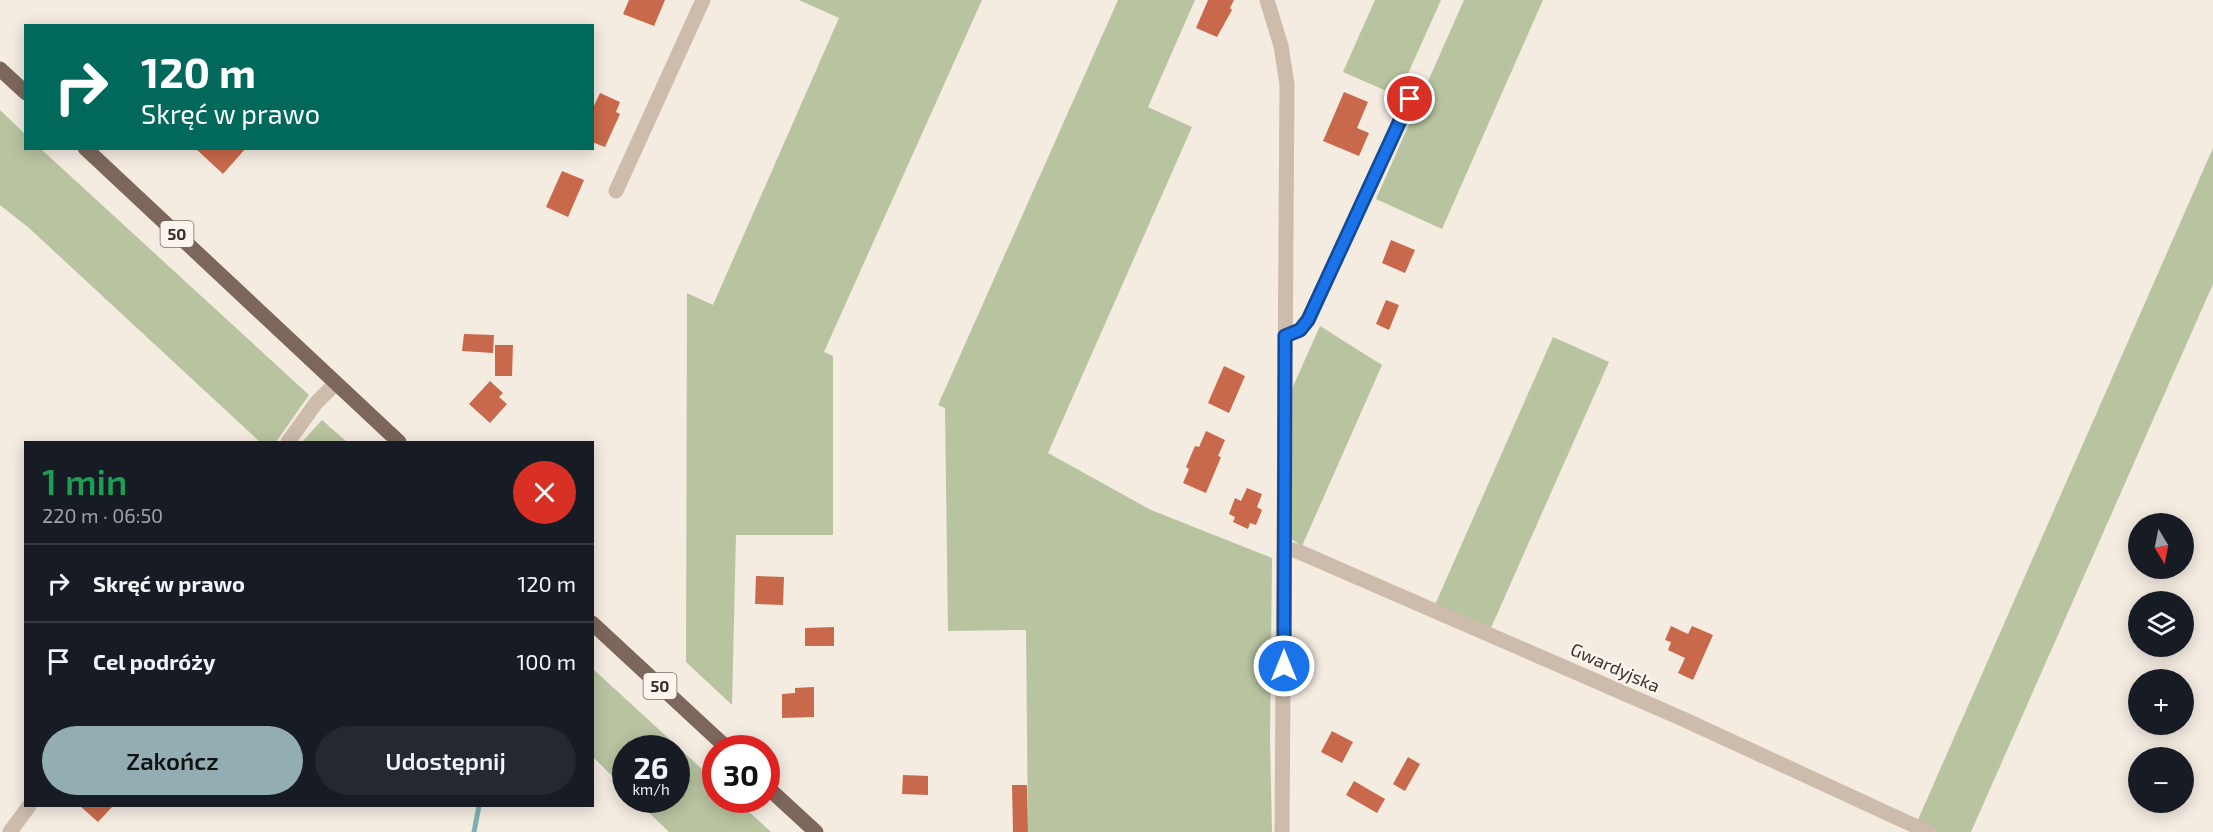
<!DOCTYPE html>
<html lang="pl">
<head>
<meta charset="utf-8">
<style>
  :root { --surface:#171b24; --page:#242831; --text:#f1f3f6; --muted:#9ea1a6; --line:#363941; --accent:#92aeb2 }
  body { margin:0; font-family:"Exo 2",sans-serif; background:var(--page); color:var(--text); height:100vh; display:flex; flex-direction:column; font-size:22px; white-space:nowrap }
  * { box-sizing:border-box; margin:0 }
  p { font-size:20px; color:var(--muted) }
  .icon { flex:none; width:33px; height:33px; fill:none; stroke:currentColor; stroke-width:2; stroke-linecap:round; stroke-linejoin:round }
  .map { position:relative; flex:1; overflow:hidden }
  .side { position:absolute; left:24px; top:441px; width:570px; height:366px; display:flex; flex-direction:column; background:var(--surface); border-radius:0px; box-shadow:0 3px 15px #0003 }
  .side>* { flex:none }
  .guide { position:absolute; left:24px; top:24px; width:570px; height:126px; border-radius:0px; box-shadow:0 3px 15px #0003; background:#00695c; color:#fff; overflow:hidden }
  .needle { width:39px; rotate:170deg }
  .tools { position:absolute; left:2128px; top:513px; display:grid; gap:12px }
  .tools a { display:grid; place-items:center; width:66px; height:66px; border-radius:50%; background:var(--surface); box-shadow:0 3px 15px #0003; font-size:30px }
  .speed { position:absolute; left:612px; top:735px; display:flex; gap:12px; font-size:30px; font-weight:700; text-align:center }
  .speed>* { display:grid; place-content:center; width:78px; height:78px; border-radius:50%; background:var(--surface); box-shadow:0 3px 15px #0003; line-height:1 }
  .speed small { font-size:15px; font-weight:400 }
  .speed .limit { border:9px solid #d22; background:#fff; color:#111 }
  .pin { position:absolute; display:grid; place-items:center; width:51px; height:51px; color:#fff; margin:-26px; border:3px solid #fff; border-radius:50%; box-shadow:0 2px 6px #0007 }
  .me { position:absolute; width:66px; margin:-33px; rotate:0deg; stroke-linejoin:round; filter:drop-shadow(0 0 4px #0008) }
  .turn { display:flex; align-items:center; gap:21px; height:126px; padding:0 18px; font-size:27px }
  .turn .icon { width:78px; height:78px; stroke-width:2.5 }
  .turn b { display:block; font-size:42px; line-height:51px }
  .round { display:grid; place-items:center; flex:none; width:63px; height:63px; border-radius:32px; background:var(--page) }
  .head { display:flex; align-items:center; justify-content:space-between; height:102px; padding:0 18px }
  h1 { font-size:36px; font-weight:600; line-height:45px; color:#1e9e55 }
  .action { display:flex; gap:12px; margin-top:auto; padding:12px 18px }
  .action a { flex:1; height:69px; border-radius:36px; background:var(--accent); color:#111; font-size:24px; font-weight:600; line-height:69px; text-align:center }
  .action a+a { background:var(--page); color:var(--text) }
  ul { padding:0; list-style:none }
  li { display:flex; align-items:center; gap:18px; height:78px; padding:0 18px; border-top:2px solid var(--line) }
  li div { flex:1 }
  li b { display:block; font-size:22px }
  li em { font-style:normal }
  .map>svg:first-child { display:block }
  .green { fill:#b8c4a0 }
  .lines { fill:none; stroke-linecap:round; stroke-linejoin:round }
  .stream { stroke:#7fb0b2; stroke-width:5 }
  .building { fill:#c8694b }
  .minor { stroke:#cdbbac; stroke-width:15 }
  .primary { stroke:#7d675c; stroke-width:15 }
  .route-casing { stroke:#114b97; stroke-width:15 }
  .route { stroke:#1a73e8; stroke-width:10 }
  .labels { text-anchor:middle; stroke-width:5; stroke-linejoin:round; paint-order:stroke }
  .shield { fill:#fbf5ee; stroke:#756b66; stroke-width:1.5 }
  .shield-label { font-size:16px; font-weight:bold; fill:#3b302b }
  .street-label { font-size:18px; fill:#3b302b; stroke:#fbf5ee }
</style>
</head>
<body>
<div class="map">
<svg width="2213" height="832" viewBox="0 0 2213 832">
  <rect width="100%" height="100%" fill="#f4ebe1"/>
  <g class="green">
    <polygon points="799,0 982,0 824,352 833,356 833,535 736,535 732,705 686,662 687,293 713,305 839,18"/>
    <polygon points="1118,0 1195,0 1148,107 1192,127 1048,453 1151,510 1272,558 1270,739 1272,832 1028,832 1026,630 948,631 945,408 938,405"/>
    <polygon points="1375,0 1441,0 1398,96 1343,72"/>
    <polygon points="1464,0 1543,0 1442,229 1376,199"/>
    <polygon points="0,110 25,134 26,148 41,149 309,395 276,442 260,442 29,228 0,205"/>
    <polygon points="2213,148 2213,284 1971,832 1937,832 1917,822"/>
    <polygon points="1320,326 1382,365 1302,546 1290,538 1291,391"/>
    <polygon points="1553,337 1609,362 1490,630 1434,607"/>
    <polygon points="322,420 347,442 302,442"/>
    <polygon points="592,668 715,781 716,800 736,800 771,832 669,832 636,800 676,800 676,748 626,748 625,789 593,757"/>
  </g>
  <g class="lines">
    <polyline class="stream" points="474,832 479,806"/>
  </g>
  <g class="building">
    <polygon points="629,0 665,0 654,26 623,14"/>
    <polygon points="1208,0 1234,0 1230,8 1232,10 1217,37 1196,28"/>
    <polygon points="1344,92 1368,102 1357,128 1369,133 1359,156 1323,141"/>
    <polygon points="600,93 620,102 616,112 620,114 605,147 592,142 592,110"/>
    <polygon points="195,148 246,148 223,174"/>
    <polygon points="562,171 584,180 568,217 546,207"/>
    <polygon points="1391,240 1415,250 1405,273 1382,263"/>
    <polygon points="1386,300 1399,305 1389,330 1376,324"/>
    <polygon points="464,334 494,335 493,353 462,351"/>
    <polygon points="495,345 513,345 512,376 495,376"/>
    <polygon points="1224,366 1245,376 1229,413 1208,403"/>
    <polygon points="490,381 503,393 499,397 507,404 490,423 469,404"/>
    <polygon points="1206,431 1225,440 1218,456 1221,457 1206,493 1183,483 1189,469 1186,467 1195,446 1199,447"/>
    <polygon points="1247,488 1262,494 1257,507 1262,510 1256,525 1250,523 1248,529 1233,522 1235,517 1229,514 1235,498 1241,501"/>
    <polygon points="756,576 784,577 783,605 755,604"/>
    <polygon points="1671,626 1688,634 1692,626 1713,635 1693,680 1678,673 1685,658 1668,650 1671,642 1665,640"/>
    <polygon points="834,627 834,646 805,646 805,628"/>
    <polygon points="814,687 814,717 782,718 782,694 795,693 795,688"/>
    <polygon points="1332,731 1353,742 1342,763 1321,752"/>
    <polygon points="1408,757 1420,764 1405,791 1393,784"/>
    <polygon points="903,775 928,776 928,795 902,794"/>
    <polygon points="1354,781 1385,799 1377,813 1346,795"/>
    <polygon points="1012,785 1027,785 1028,832 1013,832"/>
    <polygon points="80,806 113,806 98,822"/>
  </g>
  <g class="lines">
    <g class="minor">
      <polyline points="1267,0 1281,46 1287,84 1282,832"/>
      <polyline points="616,191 703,0"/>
      <polyline points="1285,336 1300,330 1308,320 1410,99"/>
      <polyline points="288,442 316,403 336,383"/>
      <polyline points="1285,548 1297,551 1683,719 1928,832"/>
      <polyline points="10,832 29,806"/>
    </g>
    <g class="primary">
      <polyline points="0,69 26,93"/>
      <polyline points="85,148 399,442"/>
      <polyline points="592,623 727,748"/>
      <polyline points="766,786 816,832"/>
    </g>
  </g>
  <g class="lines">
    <defs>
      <polyline id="route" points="1284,666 1285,336 1300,330 1308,320 1410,99"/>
    </defs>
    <use href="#route" class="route-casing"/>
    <use href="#route" class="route"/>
  </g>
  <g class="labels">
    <g class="shield">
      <rect x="160.5" y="221" width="33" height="26" rx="4.5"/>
      <rect x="643.5" y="673" width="33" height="26" rx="4.5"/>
    </g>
    <g class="shield-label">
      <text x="177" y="240">50</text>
      <text x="660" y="692">50</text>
    </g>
    <g class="street-label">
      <text transform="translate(1615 668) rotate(24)" y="6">Gwardyjska</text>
    </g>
  </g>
</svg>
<div class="tools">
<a><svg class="needle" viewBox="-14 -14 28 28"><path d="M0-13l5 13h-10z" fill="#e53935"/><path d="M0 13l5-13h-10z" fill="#9ea1a6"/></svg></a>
<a><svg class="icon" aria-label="layers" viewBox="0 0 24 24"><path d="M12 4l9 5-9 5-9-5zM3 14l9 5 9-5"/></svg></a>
<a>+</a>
<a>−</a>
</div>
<div class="speed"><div>26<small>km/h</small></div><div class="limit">30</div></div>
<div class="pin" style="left:1410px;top:99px;background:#d93025"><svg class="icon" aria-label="arrive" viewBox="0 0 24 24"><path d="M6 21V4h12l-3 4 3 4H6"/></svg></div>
<svg class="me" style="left:1284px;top:666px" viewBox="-20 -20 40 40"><circle r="17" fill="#1a73e8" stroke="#fff" stroke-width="3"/><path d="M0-11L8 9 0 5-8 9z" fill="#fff"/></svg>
<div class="guide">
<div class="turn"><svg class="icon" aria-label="right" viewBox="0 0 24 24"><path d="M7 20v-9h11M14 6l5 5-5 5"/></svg><div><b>120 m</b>Skręć w prawo</div></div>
</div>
<section class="side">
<div class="head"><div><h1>1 min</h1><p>220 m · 06:50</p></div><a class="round" style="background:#d93025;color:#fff"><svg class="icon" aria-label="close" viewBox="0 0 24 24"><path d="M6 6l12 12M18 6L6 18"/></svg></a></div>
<ul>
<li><svg class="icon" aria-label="right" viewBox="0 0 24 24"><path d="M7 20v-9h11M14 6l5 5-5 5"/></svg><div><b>Skręć w prawo</b></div><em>120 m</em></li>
<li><svg class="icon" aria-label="arrive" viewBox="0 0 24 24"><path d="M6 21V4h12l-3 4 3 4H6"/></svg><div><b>Cel podróży</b></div><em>100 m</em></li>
</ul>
<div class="action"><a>Zakończ</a><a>Udostępnij</a></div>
</section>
</div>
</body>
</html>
